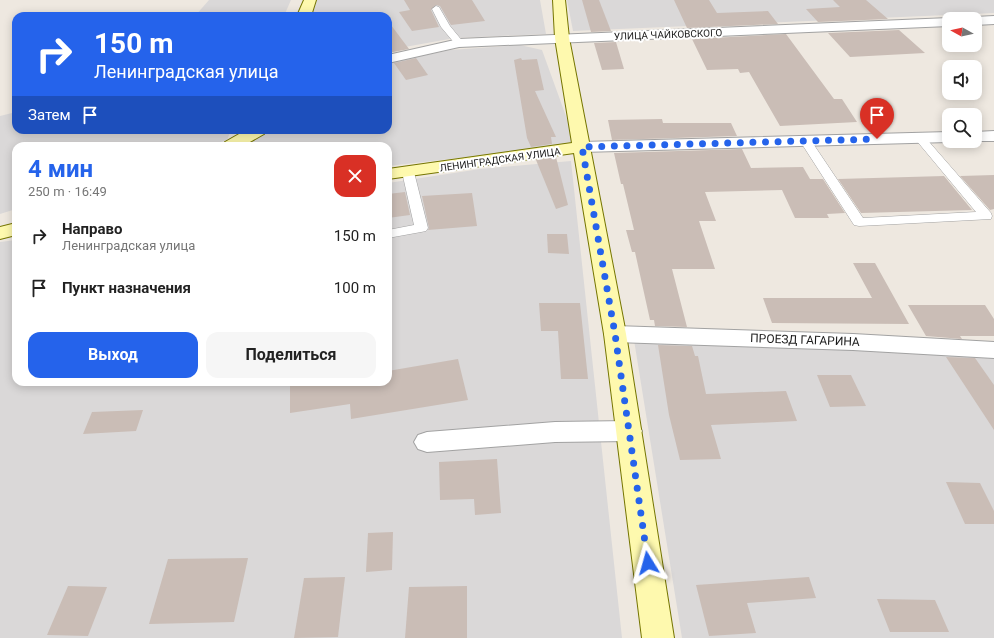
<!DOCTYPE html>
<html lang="ru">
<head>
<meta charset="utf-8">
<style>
  :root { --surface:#fff; --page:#f6f6f6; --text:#222; --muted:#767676; --accent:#2563eb }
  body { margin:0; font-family:Roboto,sans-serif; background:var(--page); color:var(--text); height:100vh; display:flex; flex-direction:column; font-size:15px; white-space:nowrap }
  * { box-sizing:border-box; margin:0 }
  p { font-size:13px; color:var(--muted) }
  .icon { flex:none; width:22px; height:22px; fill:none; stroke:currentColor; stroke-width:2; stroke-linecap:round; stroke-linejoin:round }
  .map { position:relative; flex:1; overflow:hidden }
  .sheet { position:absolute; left:12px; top:142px; width:380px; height:244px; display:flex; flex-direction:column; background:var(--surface); border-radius:12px; box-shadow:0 2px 10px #0003 }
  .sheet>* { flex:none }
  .banner { position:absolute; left:12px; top:12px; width:380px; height:122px; border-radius:12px; box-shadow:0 2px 10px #0003; background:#2563eb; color:#fff; overflow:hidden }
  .needle { width:26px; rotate:278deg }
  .controls { position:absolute; left:942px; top:12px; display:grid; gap:8px }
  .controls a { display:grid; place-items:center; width:40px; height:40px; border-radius:8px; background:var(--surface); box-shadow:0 2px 10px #0003; font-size:20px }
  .pin { position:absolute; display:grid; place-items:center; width:34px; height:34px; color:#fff; margin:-41px -17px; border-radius:50% 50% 50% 0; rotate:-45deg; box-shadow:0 0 4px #0007 }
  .pin .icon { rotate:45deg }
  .me { position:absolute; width:44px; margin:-22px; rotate:352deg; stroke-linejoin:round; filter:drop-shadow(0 0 3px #0008) }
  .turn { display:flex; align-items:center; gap:14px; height:84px; padding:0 16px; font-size:18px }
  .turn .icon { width:52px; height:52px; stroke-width:2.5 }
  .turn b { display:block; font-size:28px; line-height:34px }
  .then { display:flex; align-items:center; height:38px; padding:0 16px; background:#0003; gap:8px; font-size:15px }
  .round { display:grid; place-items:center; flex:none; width:42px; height:42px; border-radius:12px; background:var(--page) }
  .head { display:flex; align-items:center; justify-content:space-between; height:68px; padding:0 16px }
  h1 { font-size:24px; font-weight:700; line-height:30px; color:var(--accent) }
  .cta { display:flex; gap:8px; margin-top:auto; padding:8px 16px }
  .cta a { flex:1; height:46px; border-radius:12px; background:var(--accent); color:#fff; font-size:16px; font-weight:700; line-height:46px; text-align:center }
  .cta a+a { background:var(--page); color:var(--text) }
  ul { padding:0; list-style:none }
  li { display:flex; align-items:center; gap:12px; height:52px; padding:0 16px }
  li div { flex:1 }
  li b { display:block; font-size:15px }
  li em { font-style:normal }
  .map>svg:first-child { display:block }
  .residential { fill:#dad8d8 }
  .building { fill:#cabdb6 }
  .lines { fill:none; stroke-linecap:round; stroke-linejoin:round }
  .lane-casing { stroke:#a2a2a2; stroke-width:1 }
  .street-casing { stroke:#a2a2a2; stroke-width:2 }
  .secondary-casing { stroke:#757500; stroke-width:2 }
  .lane { fill:#fff; fill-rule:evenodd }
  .street { fill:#fff; fill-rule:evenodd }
  .secondary { fill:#fef9ae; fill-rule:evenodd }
  .route { stroke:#2563eb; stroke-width:7; stroke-dasharray:0 12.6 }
  .labels { text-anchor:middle; stroke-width:4; stroke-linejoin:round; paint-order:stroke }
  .far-street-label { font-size:10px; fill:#1b1b1b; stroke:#fff }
  .street-label { font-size:12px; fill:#1b1b1b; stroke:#fff }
</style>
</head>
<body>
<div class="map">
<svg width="994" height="638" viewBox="0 0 994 638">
  <rect width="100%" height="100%" fill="#eee8e0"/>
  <g class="residential">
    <polygon points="209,0 291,0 284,16 195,16"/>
    <polygon points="316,0 540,0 546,34 455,38 388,50 388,16 309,16"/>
    <polygon points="567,0 994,0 994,13 573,31"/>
    <polygon points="520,45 542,50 571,130 573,145 388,166 388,146 244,146 259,130 388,130 388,63 450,50"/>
    <polygon points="16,112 16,130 231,130 227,140 208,146 16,146 16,209 0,214 0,116"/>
    <polygon points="571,161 622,638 0,638 0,242 16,240 16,382 388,382 388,183 480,169"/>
    <polygon points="634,340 994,356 994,638 682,638"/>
  </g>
  <g class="building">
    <polygon points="404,0 472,0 485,21 451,25 440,6 436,5 431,10 439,27 412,31 399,12 410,10"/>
    <polygon points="582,0 599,0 611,31 591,32"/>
    <polygon points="674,0 709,0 717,13 768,11 778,24 687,28"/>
    <polygon points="833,0 866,0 888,19 818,22 806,9 840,7"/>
    <polygon points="388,21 409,49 388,53"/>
    <polygon points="899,30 925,53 850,57 828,33"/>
    <polygon points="786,34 834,99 842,99 857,122 780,126 749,72 740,73 738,69 707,70 692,39"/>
    <polygon points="616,42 624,69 602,70 594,43"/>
    <polygon points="416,58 428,75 406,80 394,63"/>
    <polygon points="521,58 522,60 537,59 544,90 535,91 556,137 551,137 552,144 531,147 527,138 514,60"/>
    <polygon points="662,119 663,123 731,123 737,136 612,140 608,120"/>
    <polygon points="742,149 751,168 803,167 810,179 823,179 845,213 827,214 829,218 795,218 782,190 705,192 716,221 699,221 715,269 672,269 687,327 655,326 654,320 650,320 635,252 632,252 626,230 634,230 623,184 621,184 614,153"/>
    <polygon points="556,157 568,205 556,209 536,160"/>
    <polygon points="994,175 994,209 990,210 960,176"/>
    <polygon points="944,176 972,210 861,213 838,179"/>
    <polygon points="405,192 410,215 388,218 388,194"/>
    <polygon points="472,193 477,226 428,230 429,228 422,196"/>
    <polygon points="547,234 567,234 569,254 548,253"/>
    <polygon points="853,263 875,263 909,324 772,323 763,298 872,298"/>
    <polygon points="539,303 580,303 588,379 561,379 558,331 541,331"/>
    <polygon points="908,305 985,305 994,319 994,336 960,336 962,339 926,336"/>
    <polygon points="658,345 692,346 695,356 698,356 706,394 786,391 797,421 711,425 721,459 680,460 669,415"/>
    <polygon points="946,357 975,358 994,385 994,430"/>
    <polygon points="458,359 468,400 351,419 350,404 290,413 290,382 388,382 388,371"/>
    <polygon points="817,375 851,375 866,406 830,407"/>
    <polygon points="143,410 136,431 83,434 92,412"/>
    <polygon points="497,459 501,513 475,515 474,499 440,500 439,462"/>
    <polygon points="946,482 980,483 994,511 994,524 965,524"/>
    <polygon points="393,532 392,570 366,572 368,533"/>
    <polygon points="248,558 234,622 149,624 168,559"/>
    <polygon points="345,577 338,637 294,638 304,578"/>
    <polygon points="809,577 816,598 747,603 756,633 709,636 696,585"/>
    <polygon points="68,586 107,587 88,636 47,635"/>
    <polygon points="467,586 467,638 405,638 409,587"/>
    <polygon points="877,599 935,600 949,632 890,632"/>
  </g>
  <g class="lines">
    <defs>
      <g id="lane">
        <polygon points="436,6 439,7 450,26 464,43 462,45 456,45 441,27 432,9"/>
        <polygon points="920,135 924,136 991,213 992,216 991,219 859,226 854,225 800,141 802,139 810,139 863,218 976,212 916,140 914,138 916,136"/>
        <polygon points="408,168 412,169 414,172 428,228 426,231 421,232 388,238 388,230 414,225 402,172 404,169"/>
      </g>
      <g id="street">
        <polygon points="994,16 994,24 975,25 975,19 970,19 975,17"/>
        <polygon points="949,18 953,19 949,19 949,26 459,47 388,63 388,55 459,39"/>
        <polygon points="994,131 994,141 971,141 975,141 975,132"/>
        <polygon points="949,132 949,141 953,141 949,142 582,152 576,151 573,147 576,143 582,142"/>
        <polygon points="615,326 853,334 994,342 994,358 853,350 615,342 607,340 604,334 607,328"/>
        <polygon points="629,421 638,424 642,431 638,438 629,441 555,442 427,452 418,449 414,442 418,435 427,432 555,422"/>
      </g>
      <g id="secondary">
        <polygon points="304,0 316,0 311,16 297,16"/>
        <polygon points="553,0 565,0 569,38 626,334 674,638 642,638 604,334 574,153 388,179 388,169 572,143 555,38"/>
        <polygon points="246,130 266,130 264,134 243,146 222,146 225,142"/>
        <polygon points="16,223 16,235 0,239 0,227"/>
      </g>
    </defs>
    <use href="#lane" class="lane-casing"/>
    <use href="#street" class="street-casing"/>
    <use href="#secondary" class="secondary-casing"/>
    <use href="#lane" class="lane"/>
    <use href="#street" class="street"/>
    <use href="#secondary" class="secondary"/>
  </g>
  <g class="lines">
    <polyline class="route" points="648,563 615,334 582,147 877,139"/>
  </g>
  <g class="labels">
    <g class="far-street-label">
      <text transform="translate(668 34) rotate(-2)" y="4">УЛИЦА ЧАЙКОВСКОГО</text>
      <text transform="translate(500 159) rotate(-8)" y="4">ЛЕНИНГРАДСКАЯ УЛИЦА</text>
    </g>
    <g class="street-label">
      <text transform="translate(805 340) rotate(2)" y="4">ПРОЕЗД ГАГАРИНА</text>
    </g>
  </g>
</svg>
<div class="controls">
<a><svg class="needle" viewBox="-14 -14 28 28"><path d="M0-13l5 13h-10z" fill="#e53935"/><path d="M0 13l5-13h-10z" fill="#767676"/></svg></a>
<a><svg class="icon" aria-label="sound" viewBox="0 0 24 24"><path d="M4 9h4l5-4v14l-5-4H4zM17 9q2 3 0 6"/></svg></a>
<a><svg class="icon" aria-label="search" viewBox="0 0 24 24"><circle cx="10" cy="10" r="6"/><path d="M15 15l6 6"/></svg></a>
</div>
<div class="pin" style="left:877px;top:139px;background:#d93025"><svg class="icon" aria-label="arrive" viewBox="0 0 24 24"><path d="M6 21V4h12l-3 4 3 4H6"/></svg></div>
<svg class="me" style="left:648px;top:563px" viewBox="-20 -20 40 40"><path d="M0-17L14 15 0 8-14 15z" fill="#2563eb" stroke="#fff" stroke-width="4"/></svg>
<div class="banner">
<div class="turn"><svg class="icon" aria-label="right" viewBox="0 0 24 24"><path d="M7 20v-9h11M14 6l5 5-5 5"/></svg><div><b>150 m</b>Ленинградская улица</div></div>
<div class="then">Затем<svg class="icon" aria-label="arrive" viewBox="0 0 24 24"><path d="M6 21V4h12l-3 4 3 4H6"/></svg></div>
</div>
<section class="sheet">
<div class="head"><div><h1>4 мин</h1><p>250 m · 16:49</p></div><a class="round" style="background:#d93025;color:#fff"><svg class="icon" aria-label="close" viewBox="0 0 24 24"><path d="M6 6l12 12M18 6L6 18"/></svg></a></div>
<ul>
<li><svg class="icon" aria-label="right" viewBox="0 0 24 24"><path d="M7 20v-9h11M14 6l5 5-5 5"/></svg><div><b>Направо</b><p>Ленинградская улица</p></div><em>150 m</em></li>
<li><svg class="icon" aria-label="arrive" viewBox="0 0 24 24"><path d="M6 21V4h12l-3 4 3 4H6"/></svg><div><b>Пункт назначения</b></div><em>100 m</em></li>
</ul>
<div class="cta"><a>Выход</a><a>Поделиться</a></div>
</section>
</div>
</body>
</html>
